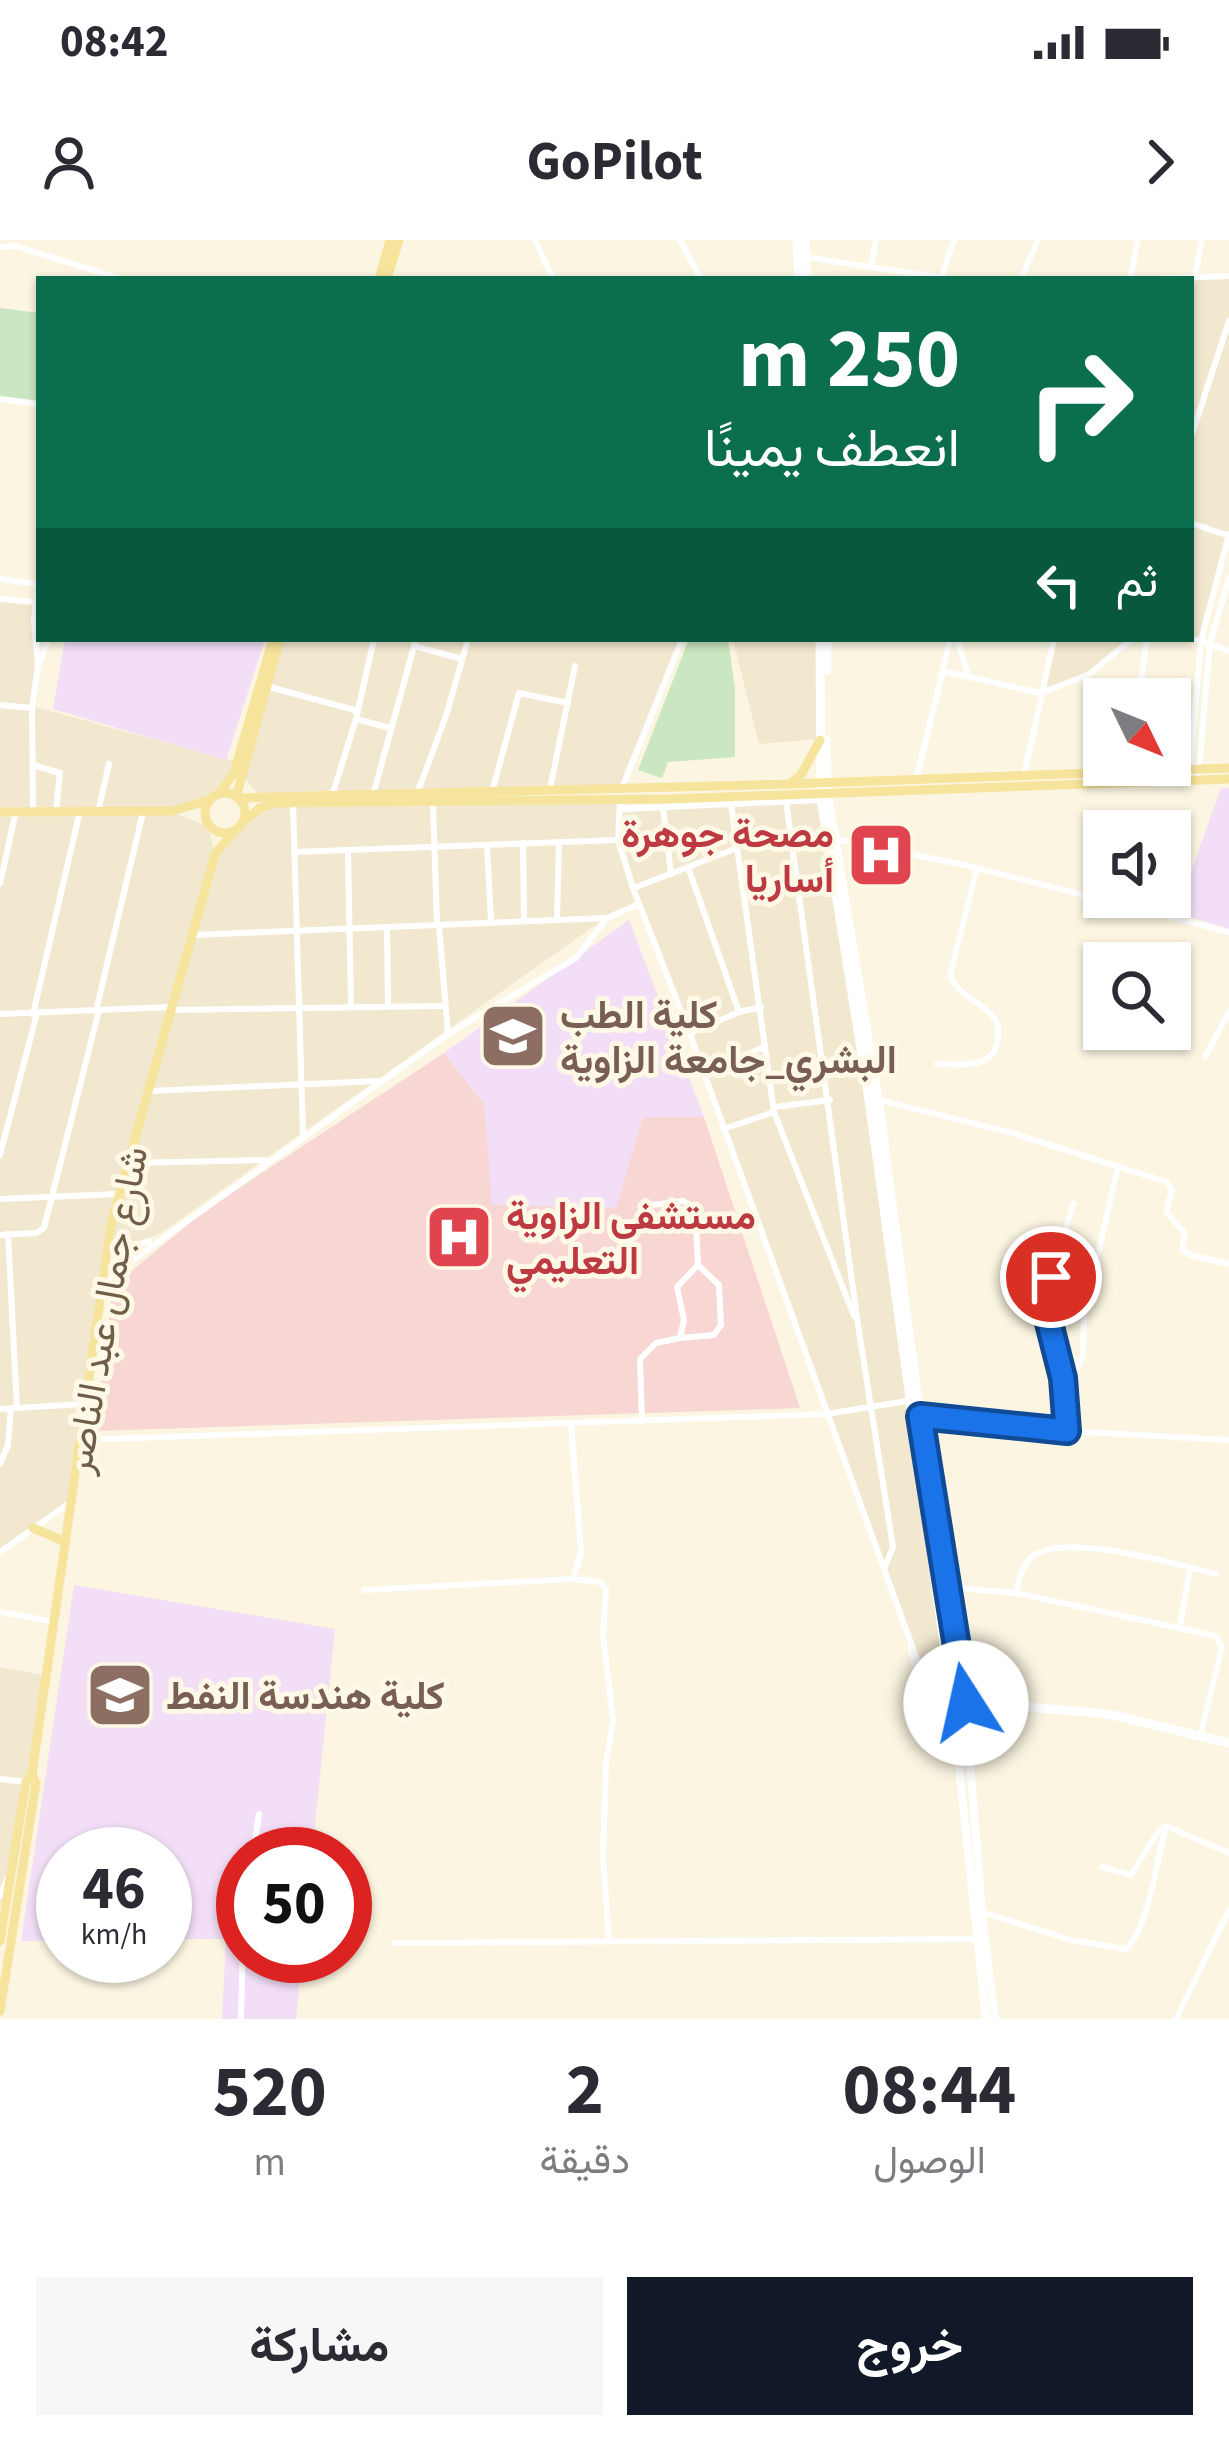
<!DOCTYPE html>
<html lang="ar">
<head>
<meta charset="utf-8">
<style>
  :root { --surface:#fff; --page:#f7f7f7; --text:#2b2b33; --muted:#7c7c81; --accent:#111827 }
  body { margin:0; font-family:"Source Sans 3",Vazirmatn,sans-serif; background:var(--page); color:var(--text); direction:rtl; height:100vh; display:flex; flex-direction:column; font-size:45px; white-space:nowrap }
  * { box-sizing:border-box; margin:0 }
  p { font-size:39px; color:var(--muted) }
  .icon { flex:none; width:66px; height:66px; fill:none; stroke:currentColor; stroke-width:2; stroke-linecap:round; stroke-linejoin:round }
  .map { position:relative; height:1779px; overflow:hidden; direction:ltr }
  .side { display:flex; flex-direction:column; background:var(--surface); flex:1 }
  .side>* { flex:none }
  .top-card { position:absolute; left:36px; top:36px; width:1158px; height:366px; border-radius:0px; box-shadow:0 3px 9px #0004; direction:rtl; background:#0b6e4f; color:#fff; overflow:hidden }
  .needle { width:78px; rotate:133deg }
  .controls { position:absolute; left:1083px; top:438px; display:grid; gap:24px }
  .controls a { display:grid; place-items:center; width:108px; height:108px; border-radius:0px; background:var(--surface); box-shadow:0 3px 9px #0004; font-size:60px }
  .speed { position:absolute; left:36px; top:1587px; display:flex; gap:24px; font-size:60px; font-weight:700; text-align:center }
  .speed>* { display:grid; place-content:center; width:156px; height:156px; border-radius:50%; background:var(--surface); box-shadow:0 3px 9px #0004; line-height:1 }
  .speed small { font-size:30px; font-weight:400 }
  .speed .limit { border:18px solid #d22; background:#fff; color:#111 }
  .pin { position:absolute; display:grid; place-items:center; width:102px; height:102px; color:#fff; margin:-51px; border:6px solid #fff; border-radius:50%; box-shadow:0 3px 12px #0007 }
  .me { position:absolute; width:132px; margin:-66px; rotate:350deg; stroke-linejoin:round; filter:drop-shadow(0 0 9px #0008) }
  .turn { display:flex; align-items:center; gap:42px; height:252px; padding:0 36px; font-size:54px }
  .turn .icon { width:156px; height:156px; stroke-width:2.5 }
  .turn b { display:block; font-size:84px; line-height:102px }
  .then { display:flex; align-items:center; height:114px; padding:0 36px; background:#0003; gap:24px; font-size:45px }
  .eta { display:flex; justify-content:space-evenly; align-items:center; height:204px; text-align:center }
  .eta b { font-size:72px; font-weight:700; line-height:84px }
  .cta { display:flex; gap:24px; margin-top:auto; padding:24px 36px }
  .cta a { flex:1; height:138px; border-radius:0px; background:var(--accent); color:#fff; font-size:48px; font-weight:700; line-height:138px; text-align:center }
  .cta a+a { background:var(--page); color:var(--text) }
  .status { display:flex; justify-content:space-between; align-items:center; height:84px; padding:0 60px; background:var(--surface); direction:ltr }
  .status svg { height:33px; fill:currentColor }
  header { display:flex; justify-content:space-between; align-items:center; height:156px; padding:0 36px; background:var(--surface); font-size:54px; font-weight:700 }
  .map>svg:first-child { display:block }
  .residential { fill:#f2e8d0 }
  .education { fill:#f2def6 }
  .medical { fill:#f8d6d4 }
  .green { fill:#cae7c1 }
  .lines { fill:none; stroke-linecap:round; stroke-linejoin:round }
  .minor { stroke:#fff; stroke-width:6 }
  .tertiary { stroke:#fff; stroke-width:8 }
  .secondary { stroke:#fff; stroke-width:9 }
  .primary { stroke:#f6e49c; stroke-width:9 }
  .route-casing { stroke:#114b97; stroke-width:30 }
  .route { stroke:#1a73e8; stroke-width:21 }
  .labels { text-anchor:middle; stroke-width:10; stroke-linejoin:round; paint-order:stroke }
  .health-label { font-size:39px; font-weight:bold; fill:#be3a42; stroke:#fef9e6; text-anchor:end }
  .education-label { font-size:39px; font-weight:bold; fill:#785e54; stroke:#fef9e6; text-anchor:start }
  .street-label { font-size:39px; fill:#705e49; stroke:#fef9e6 }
</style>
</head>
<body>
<div class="status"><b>08:42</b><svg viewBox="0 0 49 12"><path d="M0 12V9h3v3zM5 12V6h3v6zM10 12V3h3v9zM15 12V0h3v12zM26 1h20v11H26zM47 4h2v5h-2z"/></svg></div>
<header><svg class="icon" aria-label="forward" viewBox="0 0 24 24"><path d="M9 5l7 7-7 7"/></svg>GoPilot<svg class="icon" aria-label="person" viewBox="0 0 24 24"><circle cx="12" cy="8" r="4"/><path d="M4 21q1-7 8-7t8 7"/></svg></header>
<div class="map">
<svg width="1229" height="1779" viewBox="0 0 1229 1779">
  <rect width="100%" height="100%" fill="#fbf5e1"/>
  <g class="residential">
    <polygon points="1229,36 1229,293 1200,399 1191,397 1191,39"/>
    <polygon points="0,361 32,364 36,427 32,466 233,521 226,546 210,559 175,567 0,571"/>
    <polygon points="281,399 680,399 621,549 257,553 245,539"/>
    <polygon points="733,399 819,399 819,499 759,504"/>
    <polygon points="1056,399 1130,399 1101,424 1069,442 1043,451"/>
    <polygon points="619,561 619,569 821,561 947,1431 931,1441 926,1436 621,609 638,664 604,679 161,993 107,1014 69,1261 0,1310 0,577 172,572 208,586 216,616 250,575 265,566"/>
    <polygon points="0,1427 48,1436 0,1668"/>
  </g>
  <g class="education">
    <polygon points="65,399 265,399 226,520 53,469"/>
    <polygon points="1221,548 1229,548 1229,689 1176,673"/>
    <polygon points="629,680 704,877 643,877 617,968 491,965 484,864 444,813"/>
    <polygon points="74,1345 335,1389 312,1614 243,1614 243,1716 302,1716 296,1779 222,1779 226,1699 165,1699 165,1614 63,1614 63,1700 21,1701"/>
  </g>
  <polygon class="medical" points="444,813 484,864 492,965 616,968 643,877 704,877 800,1168 95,1191 113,1046 206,970"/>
  <g class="green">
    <polygon points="0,68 39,73 39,162 0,157"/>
    <polygon points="689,399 728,399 735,449 735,517 668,522 662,538 638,530"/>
  </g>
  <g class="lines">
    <g class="minor">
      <polyline points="535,0 553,39"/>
      <polyline points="680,0 701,39"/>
      <polyline points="0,7 15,6 122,39"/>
      <polyline points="805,17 950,39"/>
      <polyline points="871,25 876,0"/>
      <polyline points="1195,35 1202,0"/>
      <polyline points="941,37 954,0"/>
      <polyline points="1021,39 1038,0"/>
      <polyline points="1130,39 1138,0"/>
      <polyline points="1147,39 1229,36"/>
      <polyline points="0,159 39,164"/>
      <polyline points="1191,197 1229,81"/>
      <polyline points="1191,283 1229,296"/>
      <polyline points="0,339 37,344"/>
      <polyline points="0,359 35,362"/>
      <polyline points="1191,398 1229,411"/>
      <polyline points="957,399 968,434"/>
      <polyline points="414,406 462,419"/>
      <polyline points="38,425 34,381 39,339"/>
      <polyline points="941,436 950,399"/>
      <polyline points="266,446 358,471"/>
      <polyline points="1138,459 1147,399"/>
      <polyline points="0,465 32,468"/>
      <polyline points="356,479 390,488"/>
      <polyline points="33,525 60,533 56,571"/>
      <polyline points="1024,535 1054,399"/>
      <polyline points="916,540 941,438 946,432 1041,453 1088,435 1132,399"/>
      <polyline points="1189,540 1201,400 1229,294"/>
      <polyline points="1198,540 1210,403 1229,338"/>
      <polyline points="622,548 682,399"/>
      <polyline points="550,549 575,426"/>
      <polyline points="492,552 519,453 568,463"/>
      <polyline points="417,554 446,476 468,399"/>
      <polyline points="373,555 416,399"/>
      <polyline points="332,556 356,479 374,399"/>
      <polyline points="620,561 618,600 633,648 690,794 920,1428 928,1442 949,1460"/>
      <polyline points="786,561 858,1085 893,1307 885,1327"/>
      <polyline points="433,562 437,685"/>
      <polyline points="293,564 303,896"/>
      <polyline points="731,564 774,872 854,1076"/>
      <polyline points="663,567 671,634"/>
      <polyline points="621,569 821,560"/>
      <polyline points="33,570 32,468 38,426 49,399"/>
      <polyline points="98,572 109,524"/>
      <polyline points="836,599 969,626 1229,692"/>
      <polyline points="523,603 524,681"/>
      <polyline points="487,605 491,682"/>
      <polyline points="348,611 351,767"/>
      <polyline points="294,612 618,600"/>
      <polyline points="688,627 739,772"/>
      <polyline points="0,644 16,571"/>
      <polyline points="634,648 737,608"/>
      <polyline points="1154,670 1157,657"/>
      <polyline points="557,680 559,602"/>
      <polyline points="439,686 448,794"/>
      <polyline points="387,689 388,764"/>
      <polyline points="193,695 607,678"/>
      <polyline points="170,770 444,766"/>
      <polyline points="96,771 143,572"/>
      <polyline points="0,774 170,767"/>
      <polyline points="33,774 80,571"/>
      <polyline points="691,793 739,772 761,767"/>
      <polyline points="1205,817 1229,772"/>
      <path d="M937 824C959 824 990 830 997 804 1008 765 960 764 950 735L977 628"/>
      <polyline points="704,833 764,807"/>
      <polyline points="150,851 377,841"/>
      <polyline points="875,859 1012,893 1167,942 1172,950 1166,972 1185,993 1182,1009 1190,1015 1229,1024"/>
      <polyline points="775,867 830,860"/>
      <polyline points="723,889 774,872"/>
      <polyline points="0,915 37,773"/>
      <polyline points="130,923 266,920"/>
      <polyline points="0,959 117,954"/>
      <polyline points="8,994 17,1168"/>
      <polyline points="0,995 36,993 44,988 99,770"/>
      <polyline points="106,1016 149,1001"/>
      <polyline points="105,1040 448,794 576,718 607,678 639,664"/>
      <polyline points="680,1098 714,1095 721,1085 719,1045 698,1025"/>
      <polyline points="1063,1138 1078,1127 1083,1115 1084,1075 1118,927"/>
      <polyline points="0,1169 83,1164"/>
      <polyline points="916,1176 1067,1191 1229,1200"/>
      <polyline points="642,1181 640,1119 656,1103 680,1098 684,1080 677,1047 698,1025 695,968 683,961 652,965"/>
      <polyline points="1067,1191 1063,1138 1047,1075 1047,1056 1073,964"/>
      <polyline points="79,1200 826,1174 914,1160"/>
      <polyline points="0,1224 8,1205 11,1168"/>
      <polyline points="0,1312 71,1262"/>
      <polyline points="573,1339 600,1342 606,1349 603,1395 613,1481 606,1523 603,1618 609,1701"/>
      <polyline points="947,1347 1016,1353 1216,1396 1222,1407 1200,1496"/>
      <polyline points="364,1350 573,1339 581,1312 571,1183"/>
      <path d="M1016 1353C1019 1338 1023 1320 1038 1313 1076 1295 1175 1324 1216 1334"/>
      <polyline points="0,1372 56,1382"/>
      <polyline points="1180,1387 1190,1328"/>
      <polyline points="910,1408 924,1452 953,1471"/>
      <polyline points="0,1539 26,1542"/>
      <polyline points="253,1614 259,1574"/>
      <polyline points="1102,1627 1131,1635 1158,1592 1166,1586 1229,1613"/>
      <polyline points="0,1656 8,1637"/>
      <path d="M982 1672 1071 1700 1126 1709C1149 1687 1157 1619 1166 1586"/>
      <polyline points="395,1703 976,1699"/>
      <polyline points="241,1779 243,1699"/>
      <polyline points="1176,1779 1229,1670"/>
    </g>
    <g class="tertiary">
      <polyline points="953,1471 986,1779"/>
      <polyline points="966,1472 982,1672 995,1779"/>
    </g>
    <g class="secondary">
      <polyline points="797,0 799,39"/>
      <polyline points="805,0 807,39"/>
      <polyline points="820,399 821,560 869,859 953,1471 966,1472 988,1464"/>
      <polyline points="827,399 827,430"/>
      <polyline points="826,500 827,551 878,858 920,1176 966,1472"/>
      <polyline points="928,1442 949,1434"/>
      <polyline points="982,1463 1108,1474 1229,1503"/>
    </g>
    <g class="primary">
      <polyline points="379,39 390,0"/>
      <polyline points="387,39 399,0"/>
      <polyline points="789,544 801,535 820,500"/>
      <circle cx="225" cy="573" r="20"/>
      <polyline points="219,554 234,533 273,399"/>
      <polyline points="236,557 280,399"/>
      <polyline points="238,558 789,544 1229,528"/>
      <polyline points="0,572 172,571 210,560"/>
      <polyline points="243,582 260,568 274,563 668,559 1229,539"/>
      <polyline points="33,1288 66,1302"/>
      <polyline points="0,1701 26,1542 32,1534 111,984 215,614 235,590"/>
      <polyline points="0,1771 36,1543 32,1534"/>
    </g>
  </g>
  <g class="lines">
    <defs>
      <polyline id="route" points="966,1463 920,1176 1067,1191 1063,1138 1047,1075 1051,1037"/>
    </defs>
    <use href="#route" class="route-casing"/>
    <use href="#route" class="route"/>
  </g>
  <defs>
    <symbol id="hospital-square" viewBox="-11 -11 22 22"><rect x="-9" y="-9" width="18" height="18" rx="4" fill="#e0444e" stroke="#fef9e6"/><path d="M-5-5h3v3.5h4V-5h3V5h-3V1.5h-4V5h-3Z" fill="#fff"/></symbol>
    <symbol id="university-square" viewBox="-11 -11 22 22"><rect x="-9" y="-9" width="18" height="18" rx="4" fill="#8d6e63" stroke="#fef9e6"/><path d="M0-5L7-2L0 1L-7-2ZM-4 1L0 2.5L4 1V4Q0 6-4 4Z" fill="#fff"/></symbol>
  </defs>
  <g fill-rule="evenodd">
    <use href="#hospital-square" x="843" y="577" width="76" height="76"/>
    <use href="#university-square" x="475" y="758" width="76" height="76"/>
    <use href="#hospital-square" x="421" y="959" width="76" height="76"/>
    <use href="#university-square" x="82" y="1417" width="76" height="76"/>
  </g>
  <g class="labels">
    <g class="health-label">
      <text x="834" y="607">مصحة جوهرة<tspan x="834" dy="45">أساريا</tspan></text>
      <text x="506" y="989" text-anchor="start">مستشفى الزاوية<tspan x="506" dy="45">التعليمي</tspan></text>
    </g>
    <g class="education-label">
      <text x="560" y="788">كلية الطب<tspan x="560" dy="45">البشري_جامعة الزاوية</tspan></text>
      <text x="166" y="1469">كلية هندسة النفط</text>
    </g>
    <g class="street-label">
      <text transform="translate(105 1070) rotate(-80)" y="14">شارع جمال عبد الناصر</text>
    </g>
  </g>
</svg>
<div class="controls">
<a><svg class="needle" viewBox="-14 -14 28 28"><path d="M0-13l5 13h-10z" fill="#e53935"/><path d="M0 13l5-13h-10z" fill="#7c7c81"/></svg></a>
<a><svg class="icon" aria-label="sound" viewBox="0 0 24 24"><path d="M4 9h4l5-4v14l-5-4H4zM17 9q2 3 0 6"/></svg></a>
<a><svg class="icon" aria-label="search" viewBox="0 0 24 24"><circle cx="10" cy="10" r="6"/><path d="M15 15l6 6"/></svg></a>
</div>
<div class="speed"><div>46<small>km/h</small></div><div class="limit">50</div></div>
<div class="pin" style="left:1051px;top:1037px;background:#d93025"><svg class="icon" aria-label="arrive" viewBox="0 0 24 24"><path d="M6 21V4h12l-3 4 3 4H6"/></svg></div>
<svg class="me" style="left:966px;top:1463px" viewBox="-20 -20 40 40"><circle r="19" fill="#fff"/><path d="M0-13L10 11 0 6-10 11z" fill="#1a73e8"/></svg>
<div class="top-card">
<div class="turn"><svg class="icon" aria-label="right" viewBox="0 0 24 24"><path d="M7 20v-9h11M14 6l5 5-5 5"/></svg><div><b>250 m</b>انعطف يمينًا</div></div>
<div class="then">ثم<svg class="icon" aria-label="left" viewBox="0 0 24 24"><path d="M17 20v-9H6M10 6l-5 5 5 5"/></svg></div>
</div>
</div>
<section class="side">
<div class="eta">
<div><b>08:44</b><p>الوصول</p></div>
<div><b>2</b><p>دقيقة</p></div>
<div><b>520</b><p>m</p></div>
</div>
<div class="cta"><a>خروج</a><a>مشاركة</a></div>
</section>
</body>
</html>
